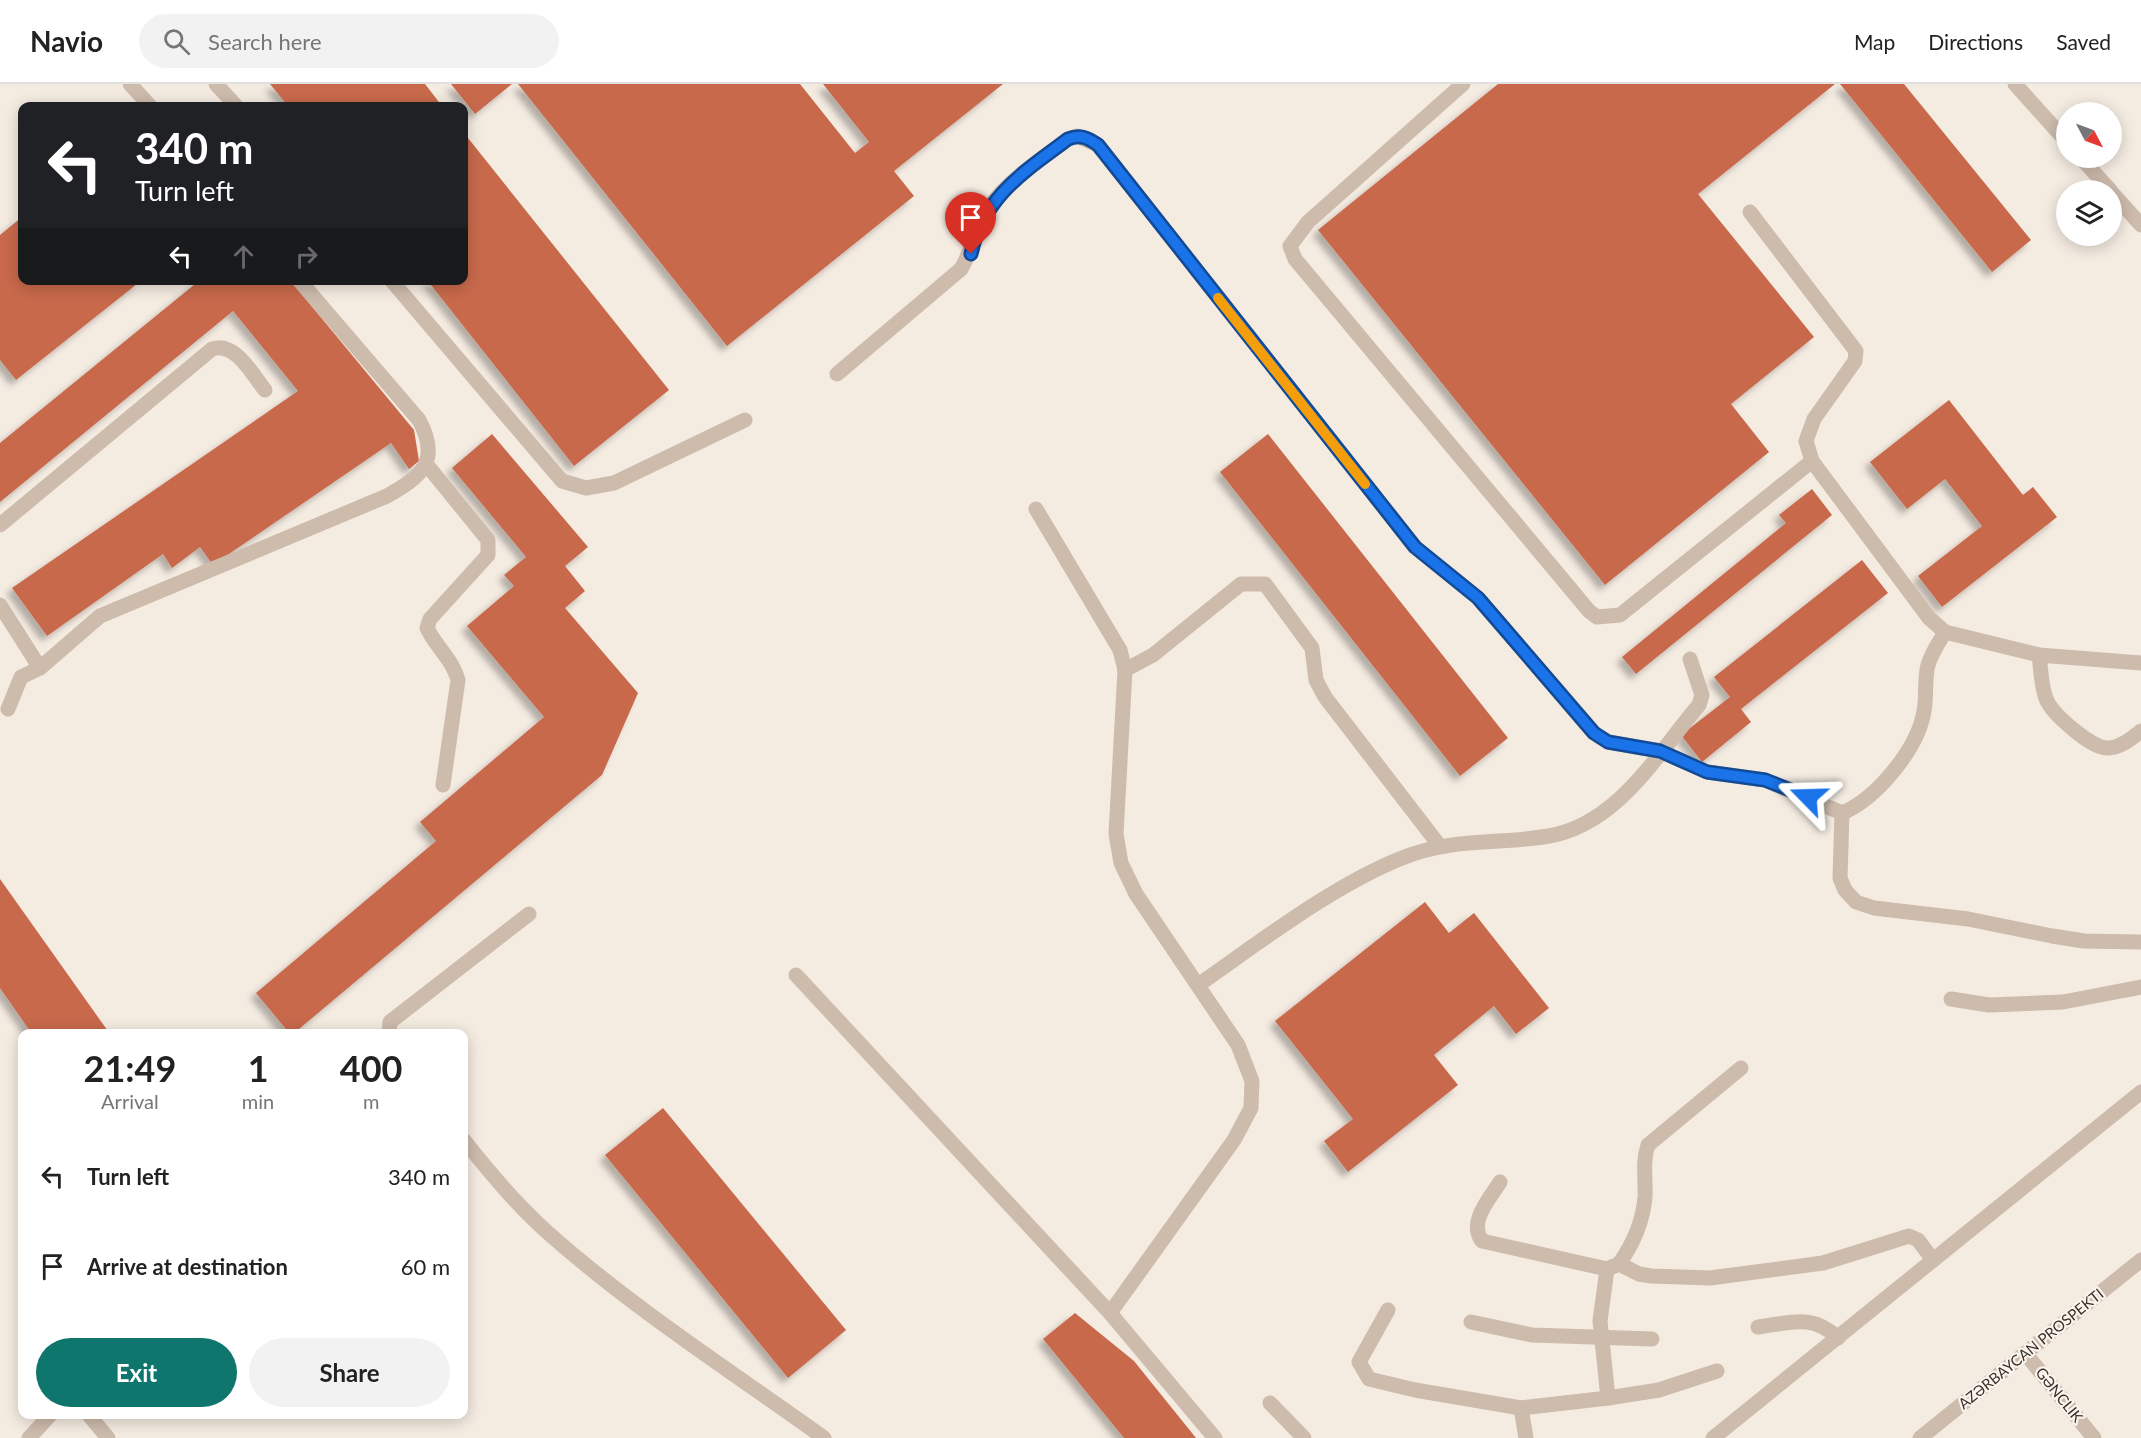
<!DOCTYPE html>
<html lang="en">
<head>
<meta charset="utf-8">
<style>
  :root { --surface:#fff; --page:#f2f2f2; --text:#222; --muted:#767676; --line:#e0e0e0; --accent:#0f766e }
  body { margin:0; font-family:Lato,sans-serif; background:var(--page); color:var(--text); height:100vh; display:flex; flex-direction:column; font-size:22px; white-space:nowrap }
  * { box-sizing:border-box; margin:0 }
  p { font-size:20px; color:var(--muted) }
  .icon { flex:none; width:33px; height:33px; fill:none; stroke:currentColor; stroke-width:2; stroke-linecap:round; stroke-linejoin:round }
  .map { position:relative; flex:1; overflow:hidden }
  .panel { position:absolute; left:18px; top:945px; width:450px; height:390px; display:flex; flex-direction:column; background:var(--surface); border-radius:12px; box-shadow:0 3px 15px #0003 }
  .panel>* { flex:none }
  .top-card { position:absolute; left:18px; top:18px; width:450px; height:183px; border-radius:12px; box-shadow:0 3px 15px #0003; background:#202124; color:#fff; overflow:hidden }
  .needle { width:39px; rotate:131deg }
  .buttons { position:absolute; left:2056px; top:18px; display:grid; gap:12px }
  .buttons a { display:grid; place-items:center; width:66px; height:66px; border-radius:50%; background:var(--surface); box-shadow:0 3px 15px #0003; font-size:30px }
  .pin { position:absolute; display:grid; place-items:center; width:51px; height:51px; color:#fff; margin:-62px -26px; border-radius:50% 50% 50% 0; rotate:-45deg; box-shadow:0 0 6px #0007 }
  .pin .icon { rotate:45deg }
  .me { position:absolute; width:66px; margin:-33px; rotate:292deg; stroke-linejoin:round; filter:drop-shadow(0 0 4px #0008) }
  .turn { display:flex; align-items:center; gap:21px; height:126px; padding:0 18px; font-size:27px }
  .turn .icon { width:78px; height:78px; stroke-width:2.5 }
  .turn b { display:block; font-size:42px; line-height:51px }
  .lanes { display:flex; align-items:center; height:57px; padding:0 18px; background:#0003; justify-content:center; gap:30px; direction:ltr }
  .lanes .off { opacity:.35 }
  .eta { display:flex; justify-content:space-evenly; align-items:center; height:102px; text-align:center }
  .eta b { font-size:36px; font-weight:700; line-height:42px }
  .action { display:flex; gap:12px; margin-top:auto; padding:12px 18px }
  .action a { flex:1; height:69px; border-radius:36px; background:var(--accent); color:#fff; font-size:24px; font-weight:700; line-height:69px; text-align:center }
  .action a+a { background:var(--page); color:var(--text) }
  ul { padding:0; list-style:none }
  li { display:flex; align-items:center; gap:18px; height:90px; padding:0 18px }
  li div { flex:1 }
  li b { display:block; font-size:22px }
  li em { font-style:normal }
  header { display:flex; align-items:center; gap:36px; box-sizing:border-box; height:84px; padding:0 30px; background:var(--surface); border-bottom:2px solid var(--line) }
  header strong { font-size:28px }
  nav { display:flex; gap:33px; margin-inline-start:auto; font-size:21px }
  .search { width:420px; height:54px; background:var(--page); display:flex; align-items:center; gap:15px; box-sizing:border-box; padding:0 21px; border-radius:33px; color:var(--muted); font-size:22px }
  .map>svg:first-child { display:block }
  .building { fill:#c8694b; filter:url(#shadow) }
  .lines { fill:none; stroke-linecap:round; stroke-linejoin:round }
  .minor { stroke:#cdbbac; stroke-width:15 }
  .route-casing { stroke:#114b97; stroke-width:15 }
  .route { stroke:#1a73e8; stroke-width:10 }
  .slow { stroke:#f59e0b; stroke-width:10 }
  .labels { text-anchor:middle; stroke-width:4.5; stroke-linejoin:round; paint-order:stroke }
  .street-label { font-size:15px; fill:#3b302b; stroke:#fbf5ee }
</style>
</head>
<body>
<header>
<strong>Navio</strong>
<div class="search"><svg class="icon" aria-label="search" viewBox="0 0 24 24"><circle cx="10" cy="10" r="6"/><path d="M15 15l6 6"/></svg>Search here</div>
<nav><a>Map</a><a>Directions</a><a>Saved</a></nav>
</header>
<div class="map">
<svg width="2141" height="1354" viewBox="0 0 2141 1354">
  <defs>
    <filter id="shadow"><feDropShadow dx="-5.5" dy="5.5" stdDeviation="3" flood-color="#0004"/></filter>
  </defs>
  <rect width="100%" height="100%" fill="#f4ebe1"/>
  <g class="building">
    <polygon points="270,0 425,0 442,22 288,22"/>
    <polygon points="451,0 512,0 475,30"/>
    <polygon points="518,0 800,0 855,69 869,58 823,0 1003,0 894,87 914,112 727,262"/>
    <polygon points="1498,0 1835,0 1698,110 1814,253 1731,320 1769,368 1605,501 1318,146"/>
    <polygon points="1840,0 1904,0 2031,156 1992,188"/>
    <polygon points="464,49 669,306 574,382 427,196 464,196"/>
    <polygon points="22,133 22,196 142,196 16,296 0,276 0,151"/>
    <polygon points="200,196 290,196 414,346 419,377 409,385 391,359 213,481 200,463 172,484 163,470 47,552 12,504 298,307 233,227 0,418 0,359"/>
    <polygon points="1949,316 2023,411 2033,403 2057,433 1942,523 1918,492 1982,442 1945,395 1907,425 1870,378"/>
    <polygon points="492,350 588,463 565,482 585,507 565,524 638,609 602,691 293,950 290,950 256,909 436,757 420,738 544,633 467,542 514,502 504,491 526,473 452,384"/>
    <polygon points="1268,350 1508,654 1460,692 1220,388"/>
    <polygon points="1812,405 1832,431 1636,590 1622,573 1786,439 1779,431"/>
    <polygon points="1862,476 1888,509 1741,625 1751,638 1702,678 1681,651 1730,613 1714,593"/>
    <polygon points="0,795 110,950 32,950 0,904"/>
    <polygon points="1425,818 1449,849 1474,829 1549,924 1516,950 1494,922 1434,971 1458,1001 1348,1088 1324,1057 1353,1035 1275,937"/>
    <polygon points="663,1024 846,1246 788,1294 605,1071"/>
    <polygon points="1075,1229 1134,1277 1196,1354 1124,1354 1043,1255"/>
  </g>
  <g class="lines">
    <g class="minor">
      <polyline points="130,0 150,22"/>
      <polyline points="216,0 236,22"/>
      <polyline points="1463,0 1308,138 1290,162 1295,175 1589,527 1597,533 1620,531 1812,377"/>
      <polyline points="2015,0 2067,58"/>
      <polyline points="2081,74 2110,106"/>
      <polyline points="2112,109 2141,141"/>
      <polyline points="1750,128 1856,267 1855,277 1814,335 1806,357 1812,377 1929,534 1945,548 2039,571"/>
      <polyline points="391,196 562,397 586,404 614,399 745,336"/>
      <path d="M837 290 961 185C971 169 972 154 980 138 999 101 1037 79 1068 55L1077 52 1098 61 1415 463 1478 514 1594 649 1608 658 1660 667 1707 688 1765 696 1842 729C1876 715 1918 665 1924 627 1927 612 1924 596 1928 581 1931 570 1939 558 1945 548"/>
      <path d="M427 381 488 456V471L430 535 427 544C436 563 453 576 458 596L443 701"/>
      <polyline points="1036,425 1120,566 1125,586 1116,750 1121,779 1136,810 1238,961 1252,997 1251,1024 1234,1056 1110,1229"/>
      <path d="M0 441 212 265C235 257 252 290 265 306"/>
      <polyline points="0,521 40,584"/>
      <path d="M2141 579 2039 571C2041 585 2041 604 2047 617 2054 631 2092 665 2108 664 2120 664 2132 654 2141 647"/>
      <polyline points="1125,586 1153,571 1241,500 1265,500 1312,564 1316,596 1325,613 1439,761"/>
      <path d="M8 625 21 593 40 584 100 532 387 412C422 392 441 377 419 336L299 196"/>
      <polyline points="1842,729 1840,794 1845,806 1856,818 1874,824 1968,835 2052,852 2084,857 2141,858"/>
      <polyline points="796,891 1110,1229 1215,1354"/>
      <path d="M1198 901C1260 858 1332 802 1402 774 1454 753 1497 761 1549 752 1618 740 1657 670 1699 621L1702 611 1690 575"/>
      <polyline points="1951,915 1989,921 2063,918 2141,903"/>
      <polyline points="389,950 390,938 529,830"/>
      <path d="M464 1056C489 1088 516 1120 546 1147 631 1223 731 1287 824 1354"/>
      <path d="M1500 1098C1489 1116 1468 1138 1482 1157L1607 1185"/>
      <path d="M1619 1180C1633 1160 1643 1138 1645 1113 1646 1094 1642 1079 1648 1061L1741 984"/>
      <polyline points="1388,1226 1359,1278 1369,1295 1415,1306 1521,1324"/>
      <polyline points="1471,1238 1532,1251 1652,1255"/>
      <path d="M1758 1243C1791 1239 1812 1229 1838 1254"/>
      <polyline points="2025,1269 2094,1354"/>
      <polyline points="1608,1314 1659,1306 1717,1287"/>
      <polyline points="1270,1319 1304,1354"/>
      <polyline points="88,1330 108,1354"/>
      <polyline points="29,1354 51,1330"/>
      <polyline points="1526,1354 1521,1324 1608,1314 1600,1237 1607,1185 1619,1180 1639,1190 1651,1192 1710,1194 1823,1179 1909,1152 1918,1156 1933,1176"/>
      <polyline points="1713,1354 2141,1008"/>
      <polyline points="1920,1354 2141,1176"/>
    </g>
  </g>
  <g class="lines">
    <defs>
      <path id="route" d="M971 170C984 112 1024 88 1068 55 1080 50 1088 54 1098 61L1415 463 1478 514 1594 649 1608 658 1660 667 1707 688 1765 696 1808 713"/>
    </defs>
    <use href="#route" class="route-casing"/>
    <use href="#route" class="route"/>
    <polyline class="slow" points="1218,214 1365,400"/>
  </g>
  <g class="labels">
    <g class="street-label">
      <text transform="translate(2031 1265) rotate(-39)" y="5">AZƏRBAYCAN PROSPEKTI</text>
      <text transform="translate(2059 1311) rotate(51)" y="5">GƏNCLIK</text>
    </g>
  </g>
</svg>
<div class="buttons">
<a><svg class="needle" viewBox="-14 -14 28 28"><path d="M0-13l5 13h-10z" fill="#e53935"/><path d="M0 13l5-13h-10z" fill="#767676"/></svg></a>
<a><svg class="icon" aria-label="layers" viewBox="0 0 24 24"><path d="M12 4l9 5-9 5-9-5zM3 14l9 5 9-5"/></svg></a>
</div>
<div class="pin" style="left:971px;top:170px;background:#d93025"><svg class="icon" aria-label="arrive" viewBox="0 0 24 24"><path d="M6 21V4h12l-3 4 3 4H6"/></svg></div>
<svg class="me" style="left:1808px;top:713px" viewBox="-20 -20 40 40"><path d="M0-17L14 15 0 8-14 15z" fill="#1a73e8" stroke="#fff" stroke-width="4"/></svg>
<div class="top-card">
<div class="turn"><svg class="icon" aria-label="left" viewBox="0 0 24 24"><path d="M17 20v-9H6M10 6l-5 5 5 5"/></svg><div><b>340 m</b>Turn left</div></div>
<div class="lanes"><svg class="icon" aria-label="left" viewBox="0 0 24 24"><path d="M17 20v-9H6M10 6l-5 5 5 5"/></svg><svg class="icon off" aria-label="ahead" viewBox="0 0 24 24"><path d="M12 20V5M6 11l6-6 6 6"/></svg><svg class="icon off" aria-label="right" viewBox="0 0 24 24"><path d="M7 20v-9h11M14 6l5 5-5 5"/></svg></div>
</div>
<section class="panel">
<div class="eta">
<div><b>21:49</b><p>Arrival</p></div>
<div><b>1</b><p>min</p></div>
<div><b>400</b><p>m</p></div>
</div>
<ul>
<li><svg class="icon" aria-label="left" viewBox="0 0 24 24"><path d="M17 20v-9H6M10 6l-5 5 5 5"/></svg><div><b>Turn left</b></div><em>340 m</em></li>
<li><svg class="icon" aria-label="arrive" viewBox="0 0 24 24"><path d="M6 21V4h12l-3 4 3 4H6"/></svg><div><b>Arrive at destination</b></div><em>60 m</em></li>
</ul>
<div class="action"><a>Exit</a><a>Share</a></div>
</section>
</div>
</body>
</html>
